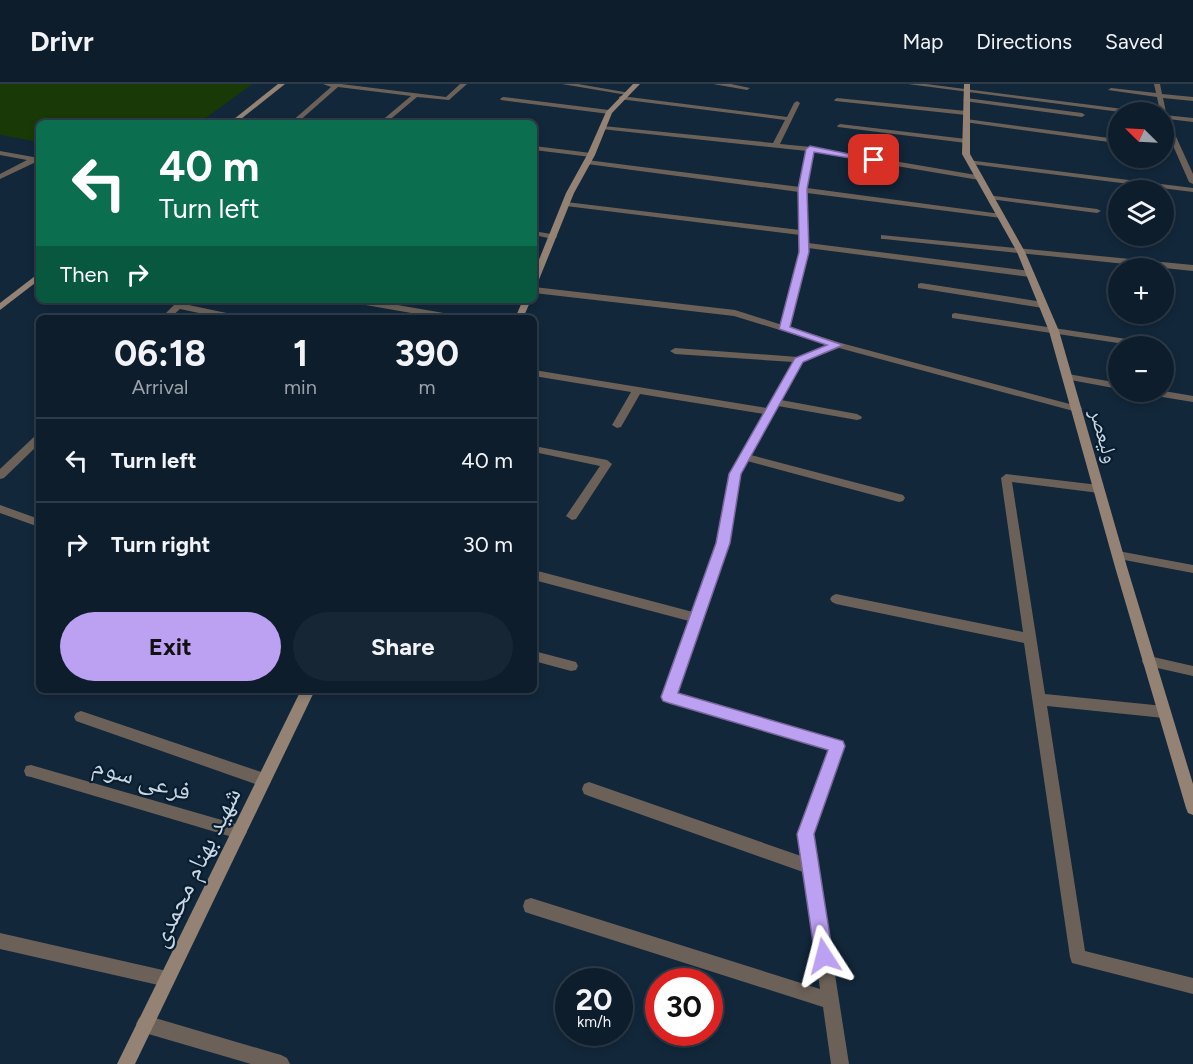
<!DOCTYPE html>
<html lang="en">
<head>
<meta charset="utf-8">
<style>
  :root { --surface:#0e1d2c; --page:#172634; --text:#f1f3f6; --muted:#9ba2a9; --line:#2e3b48; --accent:#bca0f2 }
  body { margin:0; font-family:Figtree,"Noto Naskh Arabic",sans-serif; background:var(--page); color:var(--text); height:100vh; display:flex; flex-direction:column; font-size:22px; white-space:nowrap }
  * { box-sizing:border-box; margin:0 }
  p { font-size:20px; color:var(--muted) }
  .icon { flex:none; width:33px; height:33px; fill:none; stroke:currentColor; stroke-width:2; stroke-linecap:round; stroke-linejoin:round }
  .map { position:relative; flex:1; overflow:hidden }
  .side { position:absolute; left:36px; top:231px; width:501px; height:378px; display:flex; flex-direction:column; background:var(--surface); border-radius:9px; box-shadow:0 3px 9px #0003,0 0 0 2px var(--line) }
  .side>* { flex:none }
  .hud { position:absolute; left:36px; top:36px; width:501px; height:183px; border-radius:9px; box-shadow:0 3px 9px #0003,0 0 0 2px var(--line); background:#0b6e4f; color:#fff; overflow:hidden }
  .needle { width:39px; rotate:294deg }
  .fabs { position:absolute; left:1108px; top:18px; display:grid; gap:12px }
  .fabs a { display:grid; place-items:center; width:66px; height:66px; border-radius:50%; background:var(--surface); box-shadow:0 3px 9px #0003,0 0 0 2px var(--line); font-size:30px }
  .speed { position:absolute; left:555px; top:884px; display:flex; gap:12px; font-size:30px; font-weight:700; text-align:center }
  .speed>* { display:grid; place-content:center; width:78px; height:78px; border-radius:50%; background:var(--surface); box-shadow:0 3px 9px #0003,0 0 0 2px var(--line); line-height:1 }
  .speed small { font-size:15px; font-weight:400 }
  .speed .limit { border:9px solid #d22; background:#fff; color:#111 }
  .pin { position:absolute; display:grid; place-items:center; width:51px; height:51px; color:#fff; margin:-26px; border-radius:12px; box-shadow:0 3px 9px #0006 }
  .me { position:absolute; width:66px; margin:-33px; rotate:351deg; stroke-linejoin:round; filter:drop-shadow(0 0 4px #0008) }
  .turn { display:flex; align-items:center; gap:21px; height:126px; padding:0 24px; font-size:27px }
  .turn .icon { width:78px; height:78px; stroke-width:2.5 }
  .turn b { display:block; font-size:42px; line-height:51px }
  .then { display:flex; align-items:center; height:57px; padding:0 24px; background:#0003; gap:12px; font-size:22px }
  .eta { display:flex; justify-content:space-evenly; align-items:center; height:102px; text-align:center }
  .eta b { font-size:36px; font-weight:700; line-height:42px }
  .primary-button { display:flex; gap:12px; margin-top:auto; padding:12px 24px }
  .primary-button a { flex:1; height:69px; border-radius:36px; background:var(--accent); color:#111; font-size:24px; font-weight:700; line-height:69px; text-align:center }
  .primary-button a+a { background:var(--page); color:var(--text) }
  ul { padding:0; list-style:none }
  li { display:flex; align-items:center; gap:18px; height:84px; padding:0 24px; border-top:2px solid var(--line) }
  li div { flex:1 }
  li b { display:block; font-size:22px }
  li em { font-style:normal }
  header { display:flex; align-items:center; gap:36px; box-sizing:border-box; height:84px; padding:0 30px; background:var(--surface); border-bottom:2px solid var(--line) }
  header strong { font-size:28px }
  nav { display:flex; gap:33px; margin-inline-start:auto; font-size:21px }
  .map>svg:first-child { display:block }
  .green { fill:#193907 }
  .lines { fill:none; stroke-linecap:round; stroke-linejoin:round }
  .street { fill:#6c6158; fill-rule:evenodd }
  .secondary { fill:#948374; fill-rule:evenodd }
  .route { fill:#bca0f2; stroke:#7a689d; stroke-width:1.5 }
  .labels { text-anchor:middle; stroke-width:4.5; stroke-linejoin:round; paint-order:stroke }
  .street-label { font-size:21px; fill:#c9d6e3; stroke:#081d30 }
  .near-street-label { font-size:26px; fill:#c9d6e3; stroke:#081d30 }
</style>
</head>
<body>
<header>
<strong>Drivr</strong>
<nav><a>Map</a><a>Directions</a><a>Saved</a></nav>
</header>
<div class="map">
<svg width="1193" height="980" viewBox="0 0 1193 980">
  <rect width="100%" height="100%" fill="#12273a"/>
  <polygon class="green" points="0,0 252,0 199,39 39,39 39,58 0,51"/>
  <g class="lines">
    <g class="street">
      <polygon points="323,0 341,0 446,13 460,0 467,0 449,16 417,13 386,39 379,39 411,12 338,3 297,39 290,39 331,3"/>
      <polygon points="562,0 578,0 630,9 627,11"/>
      <polygon points="713,0 731,0 750,4 747,6"/>
      <polygon points="908,0 926,0 1131,26 1134,28 1120,28"/>
      <polygon points="1154,0 1160,0 1162,10 1193,13 1193,17 1163,14 1166,28 1164,30 1160,28 1157,13 1108,6 1111,4 1156,9"/>
      <polygon points="621,12 787,33 794,19 797,17 800,19 780,60 811,63 982,92 983,94 979,96 814,68 807,104 1001,130 1005,132 1001,134 807,109 808,159 1030,187 1034,190 1030,193 808,164 790,243 841,259 1081,323 1082,325 1077,328 839,264 803,278 781,316 857,330 862,333 861,335 857,336 778,322 751,371 903,411 905,414 903,417 899,418 747,377 740,390 729,459 677,610 837,656 842,658 844,662 813,750 849,980 831,980 823,923 531,830 525,828 523,822 525,816 531,814 820,905 803,788 589,712 584,710 582,705 584,700 589,698 801,772 797,750 829,666 664,617 662,613 689,537 534,496 534,486 693,528 717,459 730,390 764,330 640,310 621,343 617,344 612,341 631,308 534,292 534,286 767,324 793,278 675,270 670,267 675,264 798,273 829,261 734,232 534,209 534,203 735,226 782,241 800,168 800,151 566,122 562,120 566,118 800,146 799,108 587,80 583,78 587,76 800,103 807,67 601,45 600,44 603,42 773,59 785,36 619,15 619,13"/>
      <polygon points="503,13 609,26 612,28 609,30 501,16 500,15"/>
      <polygon points="837,14 966,27 969,29 966,31 835,17 834,16"/>
      <polygon points="966,14 1082,29 1085,31 1082,33 964,17 963,16"/>
      <polygon points="1164,31 1193,34 1193,38 1168,35 1193,90 1193,100 1189,98 1164,41"/>
      <polygon points="490,35 493,37 492,39 485,39"/>
      <polygon points="966,35 1109,54 1112,56 1109,58 964,38 964,36"/>
      <polygon points="840,40 966,55 969,57 966,59 838,43 837,42"/>
      <polygon points="534,62 591,69 595,71 591,73 534,66"/>
      <polygon points="0,67 39,74 39,78 36,78 0,95 0,90 27,76 0,71"/>
      <polygon points="968,76 1193,104 1193,108 971,80 967,78"/>
      <polygon points="987,111 1097,125 1101,127 1097,129 990,115 987,115"/>
      <polygon points="534,147 556,151 557,153 553,155 534,151"/>
      <polygon points="881,151 1193,181 1193,187 884,155 881,155"/>
      <polygon points="921,199 1043,218 1047,221 1043,224 918,204 918,200"/>
      <polygon points="179,216 188,216 184,220 236,231 240,234 223,234 180,225 170,234 161,234"/>
      <polygon points="350,216 369,216 455,231 459,234 440,234 354,219"/>
      <polygon points="955,229 1153,259 1158,262 1138,262 952,234 952,230"/>
      <polygon points="1068,290 1119,299 1119,305 1065,295 1063,293"/>
      <polygon points="1164,307 1193,312 1193,318 1150,311 1145,308"/>
      <polygon points="39,351 39,360 4,394 0,395 0,385 35,352"/>
      <polygon points="534,362 607,376 612,380 576,435 572,436 566,432 600,382 534,368"/>
      <polygon points="1006,390 1099,401 1104,405 1099,409 1012,398 1045,610 1164,622 1169,624 1171,628 1169,632 1164,634 1047,622 1085,867 1193,894 1193,910 1072,879 1070,873 1024,559 836,520 832,518 830,515 832,512 836,510 1023,548 1001,394"/>
      <polygon points="0,421 39,435 39,443 0,429"/>
      <polygon points="1118,467 1193,481 1193,489 1114,474 1112,471"/>
      <polygon points="534,567 576,578 578,582 576,586 571,587 534,577"/>
      <polygon points="1149,572 1193,582 1193,592 1144,581 1142,577 1144,573"/>
      <polygon points="81,627 264,689 269,691 271,696 269,701 264,703 76,637 74,633 76,629"/>
      <polygon points="31,681 239,741 244,743 247,748 244,753 239,755 31,693 26,692 24,687 26,682"/>
      <polygon points="0,849 167,887 173,889 175,895 173,901 167,903 0,865"/>
      <polygon points="145,931 281,971 287,974 290,980 251,980 145,949 139,946 136,940 139,934"/>
    </g>
    <g class="secondary">
      <polygon points="278,0 285,0 236,39 229,39"/>
      <polygon points="633,0 640,0 612,29 595,71 574,109 538,198 534,201 534,188 566,109 587,71 606,28"/>
      <polygon points="964,0 970,0 970,70 1025,168 1059,247 1127,483 1193,700 1193,731 1188,729 1186,724 1115,483 1049,247 1017,168 962,70"/>
      <polygon points="39,189 39,196 0,226 0,219"/>
      <polygon points="523,216 531,216 523,234 515,234"/>
      <polygon points="301,606 315,606 135,980 117,980"/>
    </g>
  </g>
  <polygon class="route" points="810,62 878,76 874,78 814,68 807,105 809,168 790,243 843,261 803,278 741,390 730,459 678,609 843,657 845,662 814,750 833,872 831,879 824,882 817,879 815,872 797,750 828,666 669,619 663,617 661,613 716,459 729,390 795,274 827,261 779,245 799,168 798,105 806,65"/>
  <g class="labels">
    <g class="street-label">
      <text transform="translate(1104 352) rotate(74)" y="7">ولیعصر</text>
    </g>
    <g class="near-street-label">
      <text transform="translate(142 694) rotate(16)" y="9">فرعی سوم</text>
      <text transform="translate(195 783) rotate(-64)" y="9">شهید بهنام محمدی</text>
    </g>
  </g>
</svg>
<div class="fabs">
<a><svg class="needle" viewBox="-14 -14 28 28"><path d="M0-13l5 13h-10z" fill="#e53935"/><path d="M0 13l5-13h-10z" fill="#9ba2a9"/></svg></a>
<a><svg class="icon" aria-label="layers" viewBox="0 0 24 24"><path d="M12 4l9 5-9 5-9-5zM3 14l9 5 9-5"/></svg></a>
<a>+</a>
<a>−</a>
</div>
<div class="speed"><div>20<small>km/h</small></div><div class="limit">30</div></div>
<div class="pin" style="left:874px;top:76px;background:#d93025"><svg class="icon" aria-label="arrive" viewBox="0 0 24 24"><path d="M6 21V4h12l-3 4 3 4H6"/></svg></div>
<svg class="me" style="left:824px;top:872px" viewBox="-20 -20 40 40"><path d="M0-17L14 15 0 8-14 15z" fill="#bca0f2" stroke="#fff" stroke-width="4"/></svg>
<div class="hud">
<div class="turn"><svg class="icon" aria-label="left" viewBox="0 0 24 24"><path d="M17 20v-9H6M10 6l-5 5 5 5"/></svg><div><b>40 m</b>Turn left</div></div>
<div class="then">Then<svg class="icon" aria-label="right" viewBox="0 0 24 24"><path d="M7 20v-9h11M14 6l5 5-5 5"/></svg></div>
</div>
<section class="side">
<div class="eta">
<div><b>06:18</b><p>Arrival</p></div>
<div><b>1</b><p>min</p></div>
<div><b>390</b><p>m</p></div>
</div>
<ul>
<li><svg class="icon" aria-label="left" viewBox="0 0 24 24"><path d="M17 20v-9H6M10 6l-5 5 5 5"/></svg><div><b>Turn left</b></div><em>40 m</em></li>
<li><svg class="icon" aria-label="right" viewBox="0 0 24 24"><path d="M7 20v-9h11M14 6l5 5-5 5"/></svg><div><b>Turn right</b></div><em>30 m</em></li>
</ul>
<div class="primary-button"><a>Exit</a><a>Share</a></div>
</section>
</div>
</body>
</html>
